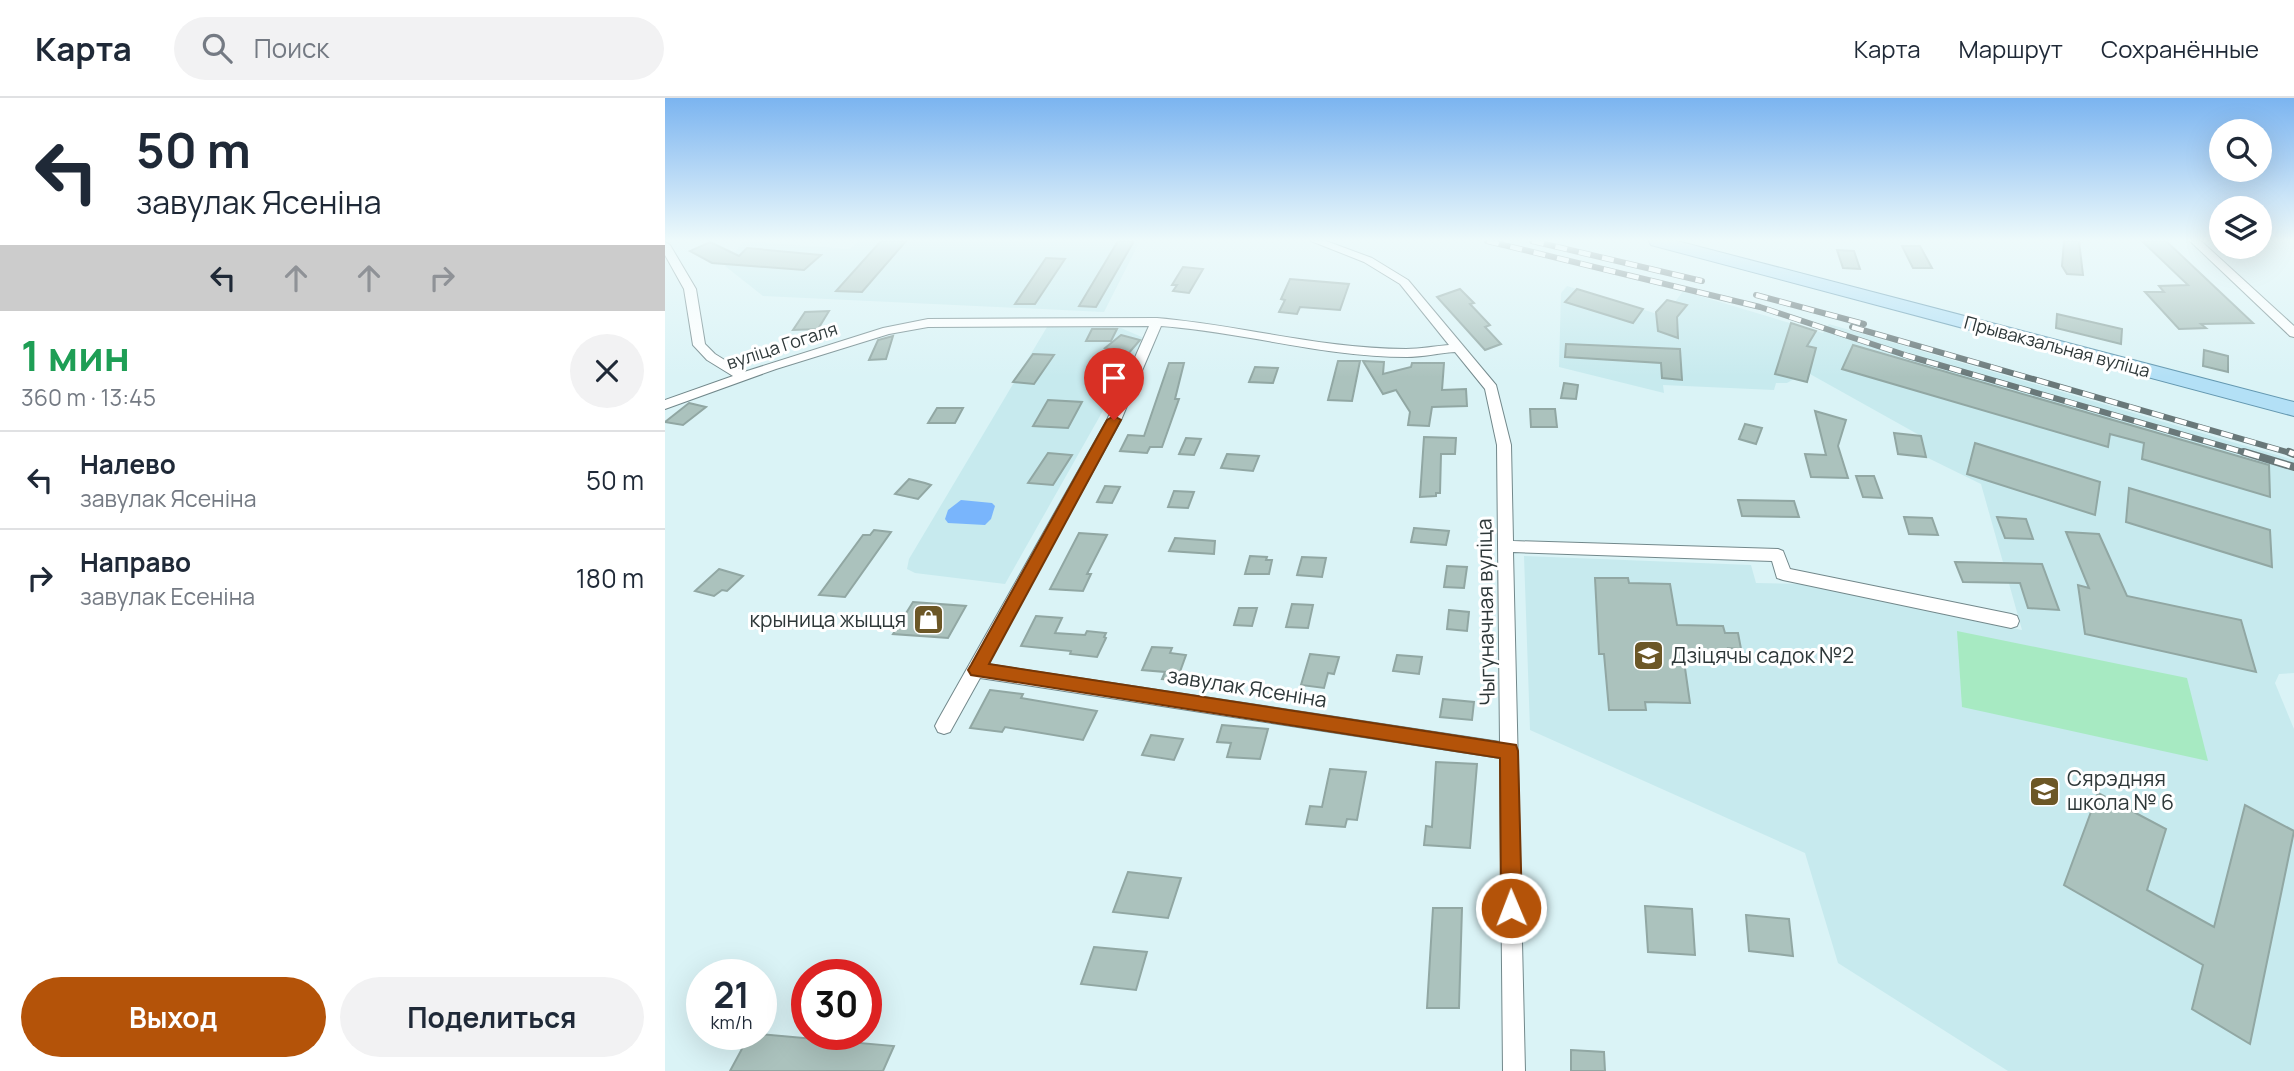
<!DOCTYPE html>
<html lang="ru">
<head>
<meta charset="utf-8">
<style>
  :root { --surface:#fff; --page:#f2f2f3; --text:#1f2937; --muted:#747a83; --line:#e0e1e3; --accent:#b45309 }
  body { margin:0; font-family:Manrope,sans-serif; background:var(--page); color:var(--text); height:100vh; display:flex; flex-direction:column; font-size:26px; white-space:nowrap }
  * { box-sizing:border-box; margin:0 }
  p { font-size:23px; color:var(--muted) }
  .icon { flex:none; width:38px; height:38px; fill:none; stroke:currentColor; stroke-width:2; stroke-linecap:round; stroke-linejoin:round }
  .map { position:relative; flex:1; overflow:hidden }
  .details { display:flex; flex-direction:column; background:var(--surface); width:665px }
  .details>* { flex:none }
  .hud { background:#fff; color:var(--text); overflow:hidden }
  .buttons { position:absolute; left:1544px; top:21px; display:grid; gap:14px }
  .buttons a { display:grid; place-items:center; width:63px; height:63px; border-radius:50%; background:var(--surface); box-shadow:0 7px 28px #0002; font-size:35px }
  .speed { position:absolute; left:21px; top:861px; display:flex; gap:14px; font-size:35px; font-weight:700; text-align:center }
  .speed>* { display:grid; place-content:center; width:91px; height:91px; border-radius:50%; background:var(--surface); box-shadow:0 7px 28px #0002; line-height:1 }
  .speed small { font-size:18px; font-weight:400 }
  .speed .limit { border:10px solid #d22; background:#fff; color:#111 }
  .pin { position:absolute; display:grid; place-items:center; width:60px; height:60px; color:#fff; margin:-72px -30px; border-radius:50% 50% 50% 0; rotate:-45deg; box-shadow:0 0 7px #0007 }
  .pin .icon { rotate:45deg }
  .me { position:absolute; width:77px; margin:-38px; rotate:359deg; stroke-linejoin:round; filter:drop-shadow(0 0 5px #0008) }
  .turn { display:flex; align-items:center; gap:24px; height:147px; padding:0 21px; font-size:32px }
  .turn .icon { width:91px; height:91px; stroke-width:2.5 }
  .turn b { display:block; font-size:49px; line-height:60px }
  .lanes { display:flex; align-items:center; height:66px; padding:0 21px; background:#0003; justify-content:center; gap:35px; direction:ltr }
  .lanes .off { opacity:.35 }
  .round { display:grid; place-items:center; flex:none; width:74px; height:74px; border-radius:37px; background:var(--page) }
  .overview { display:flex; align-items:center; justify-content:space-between; height:119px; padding:0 21px }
  h1 { font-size:42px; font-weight:700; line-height:52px; color:#1e9e55 }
  .cta { display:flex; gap:14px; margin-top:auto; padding:14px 21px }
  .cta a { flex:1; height:80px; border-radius:42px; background:var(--accent); color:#fff; font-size:28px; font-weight:700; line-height:80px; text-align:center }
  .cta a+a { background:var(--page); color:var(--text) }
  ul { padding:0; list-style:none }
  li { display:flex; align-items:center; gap:21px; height:98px; padding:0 21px; border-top:2px solid var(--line) }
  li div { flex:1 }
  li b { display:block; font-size:26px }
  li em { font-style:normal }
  header { display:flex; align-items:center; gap:42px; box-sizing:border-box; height:98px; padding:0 35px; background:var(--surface); border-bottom:2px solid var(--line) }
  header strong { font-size:33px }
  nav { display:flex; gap:38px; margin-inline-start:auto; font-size:24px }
  .search { width:490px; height:63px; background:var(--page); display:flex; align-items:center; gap:18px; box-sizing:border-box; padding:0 24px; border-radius:38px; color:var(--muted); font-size:26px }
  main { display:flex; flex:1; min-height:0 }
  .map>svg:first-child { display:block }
  .built { fill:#c7eaee }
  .green { fill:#a7eac2 }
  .water { fill:#79b5fc }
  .building { fill:#abc2bd; stroke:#91a7a3; stroke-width:2 }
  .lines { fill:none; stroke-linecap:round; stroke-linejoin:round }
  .street-casing { stroke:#72888b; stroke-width:2 }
  .primary-casing { stroke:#6498b0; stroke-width:2 }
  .street { fill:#fff; fill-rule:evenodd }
  .primary { fill:#b3e0f6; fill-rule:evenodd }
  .rail-far1-casing { stroke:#697879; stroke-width:6 }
  .rail-casing { stroke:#697879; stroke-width:8 }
  .rail-far1 { stroke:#fff; stroke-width:4.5; stroke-dasharray:12; stroke-linecap:butt }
  .rail { stroke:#fff; stroke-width:5; stroke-dasharray:16; stroke-linecap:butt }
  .route { fill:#b45309; stroke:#753606; stroke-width:2 }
  .labels { text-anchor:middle; stroke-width:6; stroke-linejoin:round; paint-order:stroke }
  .far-street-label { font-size:18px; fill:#2e3839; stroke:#fff }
  .street-label { font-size:21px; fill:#2e3839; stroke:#fff }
  .poi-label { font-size:21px; fill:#2e3839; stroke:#fff; text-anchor:start }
</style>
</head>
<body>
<header>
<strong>Карта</strong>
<div class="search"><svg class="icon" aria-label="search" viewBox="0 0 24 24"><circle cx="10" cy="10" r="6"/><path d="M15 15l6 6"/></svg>Поиск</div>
<nav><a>Карта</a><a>Маршрут</a><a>Сохранённые</a></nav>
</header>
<main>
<section class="details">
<div class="hud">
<div class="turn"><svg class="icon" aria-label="left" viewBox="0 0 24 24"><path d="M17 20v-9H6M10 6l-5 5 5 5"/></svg><div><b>50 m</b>завулак Ясеніна</div></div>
<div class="lanes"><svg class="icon" aria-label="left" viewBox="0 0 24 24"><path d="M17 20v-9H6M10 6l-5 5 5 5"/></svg><svg class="icon off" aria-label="ahead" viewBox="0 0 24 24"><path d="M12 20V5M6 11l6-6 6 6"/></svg><svg class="icon off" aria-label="ahead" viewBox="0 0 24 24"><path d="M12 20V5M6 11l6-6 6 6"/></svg><svg class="icon off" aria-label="right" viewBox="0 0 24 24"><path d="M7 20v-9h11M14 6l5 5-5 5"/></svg></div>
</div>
<div class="overview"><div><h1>1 мин</h1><p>360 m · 13:45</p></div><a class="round"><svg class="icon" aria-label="close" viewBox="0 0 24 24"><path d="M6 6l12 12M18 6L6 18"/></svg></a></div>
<ul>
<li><svg class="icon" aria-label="left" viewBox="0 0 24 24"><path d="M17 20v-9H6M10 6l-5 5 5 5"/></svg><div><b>Налево</b><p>завулак Ясеніна</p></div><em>50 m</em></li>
<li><svg class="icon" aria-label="right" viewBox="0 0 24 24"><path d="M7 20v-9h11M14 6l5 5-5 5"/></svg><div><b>Направо</b><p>завулак Есеніна</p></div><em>180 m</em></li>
</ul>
<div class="cta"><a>Выход</a><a>Поделиться</a></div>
</section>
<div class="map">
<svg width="1629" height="973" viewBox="0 0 1629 973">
  <rect width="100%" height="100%" fill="#daf3f6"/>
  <g class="built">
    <polygon points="78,143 185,151 194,143 475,143 439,214 98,198 60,168"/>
    <polygon points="902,188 1002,219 997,208 1002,202 1010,204 1018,193 1158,235 1164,226 1629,362 1629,575 1614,576 1610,585 1629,631 1629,973 1343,973 1173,865 1140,755 865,632 859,458 1086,467 1091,485 1139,486 1357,532 1316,386 1261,359 1256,338 1145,276 1142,284 1129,281 1122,285 1111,285 1109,292 998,287 999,295 894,269 896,195"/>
    <polygon points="382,229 456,230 479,240 340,486 250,475 242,471 244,461"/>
  </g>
  <polygon class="green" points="1292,533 1522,580 1543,663 1297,609"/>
  <polygon class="water" points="296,402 327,405 330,408 326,421 320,427 283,425 280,421 283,412"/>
  <g class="building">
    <polygon points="216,143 241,143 197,194 171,193"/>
    <polygon points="453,143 469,143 431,209 414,208"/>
    <polygon points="1399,143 1414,143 1418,177 1402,176 1397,168"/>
    <polygon points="1477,143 1501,143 1588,225 1536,226 1541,230 1514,231 1480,194 1499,194 1494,188 1523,187"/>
    <polygon points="45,144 74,158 82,150 156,157 139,172 47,165 25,153"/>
    <polygon points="1237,148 1255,148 1267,170 1248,170"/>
    <polygon points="1172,152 1189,153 1195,171 1178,170"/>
    <polygon points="381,160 400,161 370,206 350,206"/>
    <polygon points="518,169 538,171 524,195 508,193 512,187 507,187"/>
    <polygon points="625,181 684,186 675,212 635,209 632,216 614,214 620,202 616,201"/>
    <polygon points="795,191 809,205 805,206 825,227 820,229 836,246 820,252 772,199"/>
    <polygon points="912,191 978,211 968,225 900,204"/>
    <polygon points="1002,202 1022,207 1012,219 1013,240 993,233 991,214"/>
    <polygon points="164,213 153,231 128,232 140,214"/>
    <polygon points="1392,216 1457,231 1456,246 1391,230"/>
    <polygon points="1126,225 1151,233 1142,248 1151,250 1142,284 1110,276"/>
    <polygon points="427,231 452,231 446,243 421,243"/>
    <polygon points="456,237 475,242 462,257 440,250"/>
    <polygon points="228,238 221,261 204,262 213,242"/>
    <polygon points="901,246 1015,251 1017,282 997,280 996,265 900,259"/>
    <polygon points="1188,247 1604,367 1605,399 1477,361 1479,345 1445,336 1443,349 1177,271"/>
    <polygon points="1539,252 1563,258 1563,274 1538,268"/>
    <polygon points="368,256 389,257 369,286 348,284"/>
    <polygon points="673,263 695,263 687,303 663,302"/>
    <polygon points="698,263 719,264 718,276 746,269 747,265 779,265 777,292 801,291 802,308 767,309 764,328 743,327 745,314 731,292 718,296"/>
    <polygon points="504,265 519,265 510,301 514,301 497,349 485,349 482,355 455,353 463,337 479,338"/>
    <polygon points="590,269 613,270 608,285 584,284"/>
    <polygon points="899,285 913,287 911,301 896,300"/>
    <polygon points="383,302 417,304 403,330 368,328"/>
    <polygon points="24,305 41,309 18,327 0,324"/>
    <polygon points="272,310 298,310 290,325 263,325"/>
    <polygon points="865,311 890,311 892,329 866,329"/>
    <polygon points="1150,313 1181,322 1173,348 1183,380 1146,379 1140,356 1161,357"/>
    <polygon points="1080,326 1097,330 1091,346 1074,341"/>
    <polygon points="1229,335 1256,338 1261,359 1233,356"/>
    <polygon points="759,339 791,340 790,356 776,356 775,395 771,395 771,398 755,399"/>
    <polygon points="521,340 536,341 529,357 514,356"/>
    <polygon points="1310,345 1435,384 1430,417 1302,376"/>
    <polygon points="383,355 407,357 388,387 363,385"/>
    <polygon points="562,356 594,358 588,373 556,370"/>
    <polygon points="1191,378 1209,378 1217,400 1198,399"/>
    <polygon points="244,381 260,385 266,387 253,401 230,396"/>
    <polygon points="440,388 455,389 447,405 432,404"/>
    <polygon points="1464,390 1605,432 1607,469 1461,424"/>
    <polygon points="509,393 529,394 523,410 503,409"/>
    <polygon points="1073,402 1129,403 1134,419 1077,418"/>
    <polygon points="1239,419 1267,420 1273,437 1244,436"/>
    <polygon points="1332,419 1361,421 1368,441 1340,440"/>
    <polygon points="749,430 784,433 781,447 746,444"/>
    <polygon points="209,432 226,434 180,499 154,497 198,437 205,437"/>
    <polygon points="1401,434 1434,436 1462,498 1576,522 1591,574 1420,536 1413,487 1424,490"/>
    <polygon points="414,435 442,437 422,476 426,476 418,493 385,491"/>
    <polygon points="510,440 550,443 549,456 504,453"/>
    <polygon points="585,458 602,459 601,462 607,462 604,476 580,476"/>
    <polygon points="637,459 661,460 657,479 632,477"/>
    <polygon points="1290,464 1377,466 1394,512 1363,510 1355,485 1298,484"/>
    <polygon points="782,468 802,469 799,490 779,489"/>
    <polygon points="54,471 78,478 62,493 57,492 49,498 30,493"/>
    <polygon points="930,480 963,480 964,485 1005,486 1012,527 1058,528 1060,535 1073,535 1076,551 1063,550 1064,557 1018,556 1025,605 980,604 981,612 944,612 939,556 934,556"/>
    <polygon points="248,504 301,508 283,540 228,536"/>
    <polygon points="627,506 648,507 643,530 621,529"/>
    <polygon points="574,510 592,510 587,528 569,527"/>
    <polygon points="784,512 804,514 802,533 782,531"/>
    <polygon points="371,518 397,520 390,535 420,537 422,533 441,535 439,539 441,540 432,559 405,556 406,553 356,548"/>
    <polygon points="487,549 507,550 505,555 521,557 512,582 497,581 500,574 477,572"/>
    <polygon points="645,556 674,559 669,576 663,575 659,590 636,587"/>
    <polygon points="732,557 757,559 754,576 728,573"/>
    <polygon points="325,592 358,596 356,600 432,613 418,642 340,629 337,634 305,630"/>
    <polygon points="778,601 809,604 807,622 775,619"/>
    <polygon points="557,627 603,631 595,661 562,659 566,645 552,644"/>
    <polygon points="486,637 518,641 509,662 477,657"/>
    <polygon points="771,664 812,666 805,750 759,747 761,728 767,729"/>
    <polygon points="665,671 701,674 692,722 682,721 680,729 641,726 645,708 657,709"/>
    <polygon points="1433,695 1501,731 1482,792 1549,829 1580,707 1629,733 1585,946 1527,911 1538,867 1399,787"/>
    <polygon points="463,774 516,780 503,820 448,814"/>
    <polygon points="980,808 1027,811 1030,857 983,854"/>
    <polygon points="768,810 797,810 794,910 762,910"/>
    <polygon points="1081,817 1124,821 1128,858 1084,853"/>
    <polygon points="429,849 482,854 471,892 416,886"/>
    <polygon points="85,936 94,936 229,948 218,973 65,973"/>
    <polygon points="906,952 939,954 940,973 906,973"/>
  </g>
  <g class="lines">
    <defs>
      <g id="street">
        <path d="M646 143H661L707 160 743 182 831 287 846 347 848 443 1113 451 1118 453 1125 471 1346 516 1352 518 1354 523 1352 528 1346 530 1118 482 1112 480 1107 463 848 454 860 973H838L835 660 315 580 285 634 279 636 273 634 270 628 273 622 442 322 484 228 263 229 224 236 111 271 0 311V302L68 278 42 262 28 247 19 191 0 157V144L5 147 31 191 40 246 50 256 79 274 218 230 263 221 492 220C575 227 657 251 741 251 755 251 770 248 784 247L735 186 699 164ZM496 228C578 234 659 259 742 259 757 259 774 255 790 254L820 291 832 347 835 644 322 566 456 322Z"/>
        <polygon points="1525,143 1536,143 1629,228 1629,239 1625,238"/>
      </g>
      <polygon id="primary" points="984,143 1012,143 1629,304 1629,318 986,147"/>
    </defs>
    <use href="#street" class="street-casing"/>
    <use href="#primary" class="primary-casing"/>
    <use href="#street" class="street"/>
    <use href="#primary" class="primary"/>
    <defs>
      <g id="rail-far1">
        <polyline points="822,143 1095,209 1243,258 1585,356"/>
        <polyline points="867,143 1037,183"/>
        <polyline points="1091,197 1199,226"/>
        <polyline points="1187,229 1629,356"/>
      </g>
      <g id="rail">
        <polyline points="1579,354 1629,369"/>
        <polyline points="1624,354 1629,356"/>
      </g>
    </defs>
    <use href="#rail-far1" class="rail-far1-casing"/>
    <use href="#rail" class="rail-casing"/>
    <use href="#rail-far1" class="rail-far1"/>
    <use href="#rail" class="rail"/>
  </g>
  <linearGradient id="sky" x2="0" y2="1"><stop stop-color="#7bb4f0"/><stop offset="0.51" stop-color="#eefafb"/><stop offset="1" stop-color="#eefafb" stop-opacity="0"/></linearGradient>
  <rect width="1629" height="279" fill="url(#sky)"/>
  <polygon class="route" points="449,318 456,322 324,566 851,647 853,653 857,810 854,817 846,820 839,817 836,810 835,660 306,577 303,572 306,567 442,322"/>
  <defs>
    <symbol id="shop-square" viewBox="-11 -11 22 22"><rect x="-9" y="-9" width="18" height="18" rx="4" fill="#6c5726" stroke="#fff"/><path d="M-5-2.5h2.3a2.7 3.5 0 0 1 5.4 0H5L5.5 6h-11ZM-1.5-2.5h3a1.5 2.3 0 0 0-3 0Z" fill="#fff"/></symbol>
    <symbol id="school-square" viewBox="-11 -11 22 22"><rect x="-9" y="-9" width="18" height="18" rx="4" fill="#6c5726" stroke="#fff"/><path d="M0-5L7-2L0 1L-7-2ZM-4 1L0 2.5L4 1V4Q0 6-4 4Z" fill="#fff"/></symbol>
  </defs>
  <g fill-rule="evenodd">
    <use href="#shop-square" x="246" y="504" width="35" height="35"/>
    <use href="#school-square" x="966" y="540" width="35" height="35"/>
    <use href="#school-square" x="1362" y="676" width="35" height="35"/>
  </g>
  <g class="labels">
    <g class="far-street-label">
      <text transform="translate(117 248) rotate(-18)" y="6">вуліца Гогаля</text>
      <text transform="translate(1392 249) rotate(15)" y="6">Прывакзальная вуліца</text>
    </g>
    <g class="street-label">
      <text transform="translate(821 514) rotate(-91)" y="7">Чыгуначная вуліца</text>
      <text transform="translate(582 590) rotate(9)" y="7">завулак Ясеніна</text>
    </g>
    <g class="poi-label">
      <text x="241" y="529" text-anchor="end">крыница жыцця</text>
      <text x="1006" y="565">Дзіцячы садок №2</text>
      <text x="1402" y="688">Сярэдняя<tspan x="1402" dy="24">школа № 6</tspan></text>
    </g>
  </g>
</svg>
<div class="buttons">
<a><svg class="icon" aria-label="search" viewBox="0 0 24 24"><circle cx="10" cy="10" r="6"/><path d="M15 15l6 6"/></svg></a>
<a><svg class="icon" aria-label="layers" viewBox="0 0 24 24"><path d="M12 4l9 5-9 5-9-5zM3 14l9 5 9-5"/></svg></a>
</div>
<div class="speed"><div>21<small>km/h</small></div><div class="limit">30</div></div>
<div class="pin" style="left:449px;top:322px;background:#d93025"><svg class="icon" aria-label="arrive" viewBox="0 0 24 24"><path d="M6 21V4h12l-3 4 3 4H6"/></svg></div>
<svg class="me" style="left:846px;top:810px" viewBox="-20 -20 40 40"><circle r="17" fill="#b45309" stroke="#fff" stroke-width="3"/><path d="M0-11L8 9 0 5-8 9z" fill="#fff"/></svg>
</div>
</main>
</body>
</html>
